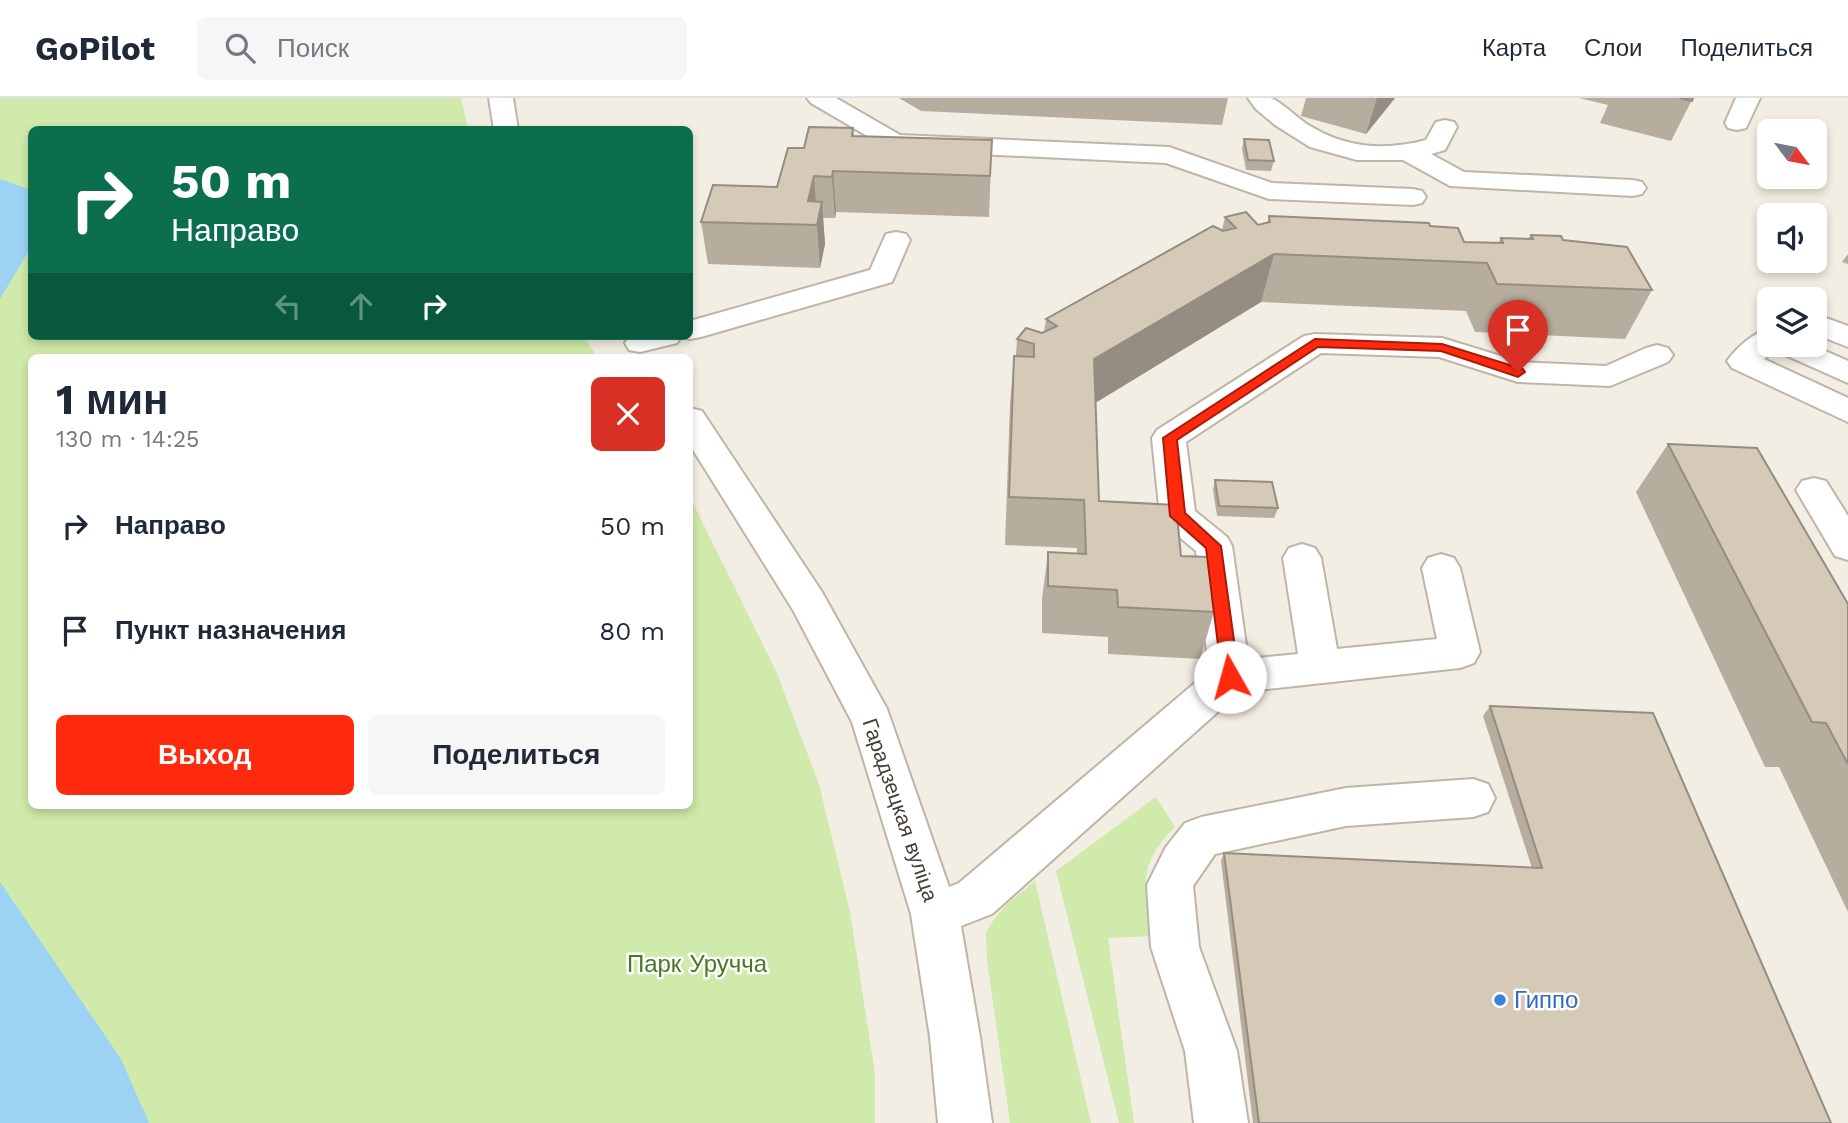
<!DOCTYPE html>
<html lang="ru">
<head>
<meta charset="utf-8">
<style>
  :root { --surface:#fff; --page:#f6f6f7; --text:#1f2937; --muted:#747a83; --line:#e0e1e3; --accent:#ff2a0e }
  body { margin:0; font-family:"Work Sans",sans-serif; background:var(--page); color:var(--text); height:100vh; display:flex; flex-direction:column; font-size:26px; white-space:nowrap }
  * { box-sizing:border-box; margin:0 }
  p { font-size:23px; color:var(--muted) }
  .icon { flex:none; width:38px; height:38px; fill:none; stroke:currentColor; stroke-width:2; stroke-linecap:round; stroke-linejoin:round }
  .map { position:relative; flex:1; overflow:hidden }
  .drawer { position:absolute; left:28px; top:256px; width:665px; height:455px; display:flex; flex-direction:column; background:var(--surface); border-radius:10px; box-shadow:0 4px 10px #0003 }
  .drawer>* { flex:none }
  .hud { position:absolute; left:28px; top:28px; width:665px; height:214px; border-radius:10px; box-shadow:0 4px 10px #0003; background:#0b6e4f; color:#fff; overflow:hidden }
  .needle { width:46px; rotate:122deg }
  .tools { position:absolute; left:1757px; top:21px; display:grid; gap:14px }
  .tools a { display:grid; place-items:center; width:70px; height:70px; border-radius:10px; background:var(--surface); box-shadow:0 4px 10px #0003; font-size:35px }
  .pin { position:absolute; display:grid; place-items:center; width:60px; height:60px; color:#fff; margin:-72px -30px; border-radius:50% 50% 50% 0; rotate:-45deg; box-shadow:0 0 7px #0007 }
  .pin .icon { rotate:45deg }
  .me { position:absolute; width:77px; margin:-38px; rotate:353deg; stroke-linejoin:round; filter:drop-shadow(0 0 5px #0008) }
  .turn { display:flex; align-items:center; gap:24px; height:147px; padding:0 28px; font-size:32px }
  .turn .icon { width:91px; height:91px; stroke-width:2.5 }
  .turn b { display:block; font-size:49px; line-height:60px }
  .lanes { display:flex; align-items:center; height:66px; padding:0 28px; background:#0003; justify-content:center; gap:35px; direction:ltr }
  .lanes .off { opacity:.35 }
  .round { display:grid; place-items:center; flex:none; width:74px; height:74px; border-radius:10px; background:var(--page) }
  .head { display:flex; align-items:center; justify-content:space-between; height:119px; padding:0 28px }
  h1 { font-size:42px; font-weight:700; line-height:52px }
  .button { display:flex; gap:14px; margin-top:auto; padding:14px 28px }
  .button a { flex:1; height:80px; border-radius:10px; background:var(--accent); color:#fff; font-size:28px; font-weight:700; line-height:80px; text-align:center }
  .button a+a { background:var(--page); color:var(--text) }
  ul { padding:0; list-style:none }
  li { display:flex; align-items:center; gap:21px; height:105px; padding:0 28px }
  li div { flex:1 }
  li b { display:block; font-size:26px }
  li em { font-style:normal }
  header { display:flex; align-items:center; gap:42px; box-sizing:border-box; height:98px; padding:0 35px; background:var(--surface); border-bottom:2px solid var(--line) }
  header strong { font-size:33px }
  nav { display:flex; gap:38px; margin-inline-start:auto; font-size:24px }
  .search { width:490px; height:63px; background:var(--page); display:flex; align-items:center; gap:18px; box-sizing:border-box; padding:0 24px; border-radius:10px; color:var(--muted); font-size:26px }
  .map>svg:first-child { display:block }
  .green { fill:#cfeaaa }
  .water { fill:#9cd3f4 }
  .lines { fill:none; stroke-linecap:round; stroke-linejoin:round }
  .minor-casing { stroke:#bfb5a6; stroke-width:4 }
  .minor { fill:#fff; fill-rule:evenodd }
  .wall { fill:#b7ad9e }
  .shaded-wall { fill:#958d81 }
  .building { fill:#d5c9b8; stroke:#958d81; stroke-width:2 }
  .route { fill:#ff2a0e; stroke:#a61b09; stroke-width:2 }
  .shop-dot { fill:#3f7fe0; stroke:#fff; stroke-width:2.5 }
  .labels { text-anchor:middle; stroke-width:5; stroke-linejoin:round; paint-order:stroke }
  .street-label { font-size:21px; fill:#453d33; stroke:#fff }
  .near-park-label { font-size:24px; fill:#477924; stroke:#fff }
  .near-shop-label { font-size:24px; fill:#366cbe; stroke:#fff; text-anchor:start }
</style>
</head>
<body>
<header>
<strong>GoPilot</strong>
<div class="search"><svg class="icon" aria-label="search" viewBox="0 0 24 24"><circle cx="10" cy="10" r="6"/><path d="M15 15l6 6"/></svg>Поиск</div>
<nav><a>Карта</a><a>Слои</a><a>Поделиться</a></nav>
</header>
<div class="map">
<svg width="1848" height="1025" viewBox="0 0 1848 1025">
  <rect width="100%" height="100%" fill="#f3eee3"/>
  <g class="green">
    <polygon points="0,0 461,0 468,31 32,32 32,238 584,238 597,259 32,259 32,707 690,707 690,399 776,573 819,686 850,814 875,976 875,1025 0,1025"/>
    <path d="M1156 699 1175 729C1136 768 1145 787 1152 838L1108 840 1134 1025H1119L1056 773Z"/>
    <polygon points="1035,783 1091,1025 1010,1025 987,862 986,835 994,821 1006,807"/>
  </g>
  <g class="water">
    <polygon points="0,81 31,92 31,149 0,201"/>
    <polygon points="0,784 121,961 149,1025 0,1025"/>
  </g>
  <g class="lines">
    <defs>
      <g id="minor">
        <polygon points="489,0 513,0 518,32 494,32"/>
        <polygon points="807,0 836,0 900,37 1169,49 1272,85 1413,91 1422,93 1426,99 1422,105 1413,107 1269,101 1166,65 895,52 886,49 811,5"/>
        <path d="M1248 0C1255 0 1264 0 1270 0 1280 2 1299 22 1310 28 1345 50 1386 53 1426 42L1436 24 1445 22 1454 24 1457 29 1445 52 1431 56 1464 74 1633 82 1642 84 1646 90 1642 96 1633 98 1450 88 1403 62H1357L1310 49 1275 27 1256 11Z"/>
        <polygon points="1736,0 1760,0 1746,30 1737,32 1728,30 1725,25"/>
        <polygon points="896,134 906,136 910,142 892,184 701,239 690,241 681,239 677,245 640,254 629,252 625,245 630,238 690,238 690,223 870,172 886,136"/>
        <polygon points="1815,216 1848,228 1848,249 1815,236"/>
        <path d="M1769 231V247H1812L1848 263V285L1774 252 1764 261 1848 300V324L1732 270 1727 263C1737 249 1753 235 1769 231Z"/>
        <polygon points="1315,236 1442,240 1520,264 1606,268 1646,250 1657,247 1668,250 1673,257 1668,264 1610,288 1518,284 1439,259 1321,255 1186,344 1195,413 1227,439 1232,448 1248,561 1298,556 1283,460 1289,450 1302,446 1315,450 1321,460 1337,551 1437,541 1422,470 1428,460 1441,456 1454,460 1460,470 1480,554 1474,565 1460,570 1240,594 992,816 961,828 980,939 992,1025 938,1025 930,939 911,816 852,624 793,512 690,347 690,310 702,313 822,494 887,611 949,789 959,785 1209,573 1196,453 1165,427 1160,418 1152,340 1157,332 1304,238"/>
        <polygon points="1814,380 1826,383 1848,418 1848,462 1835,458 1796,392 1802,383"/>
        <polygon points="1473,681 1488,686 1495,700 1488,714 1473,719 1346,728 1215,756 1193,788 1199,849 1237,953 1248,1025 1194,1025 1185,953 1151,849 1147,787 1166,749 1185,725 1201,719 1346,690"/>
      </g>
    </defs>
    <use href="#minor" class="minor-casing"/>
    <use href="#minor" class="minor"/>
  </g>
  <g class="wall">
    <polygon points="899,0 1228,0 1222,27 921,13"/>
    <polygon points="1306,0 1395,0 1366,36 1301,18"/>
    <polygon points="1579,0 1693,0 1671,43 1600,25 1608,7"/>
    <polygon points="853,30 854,38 992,42 989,119 836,114 835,120 823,120 825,146 820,170 708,166 701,124 777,89 804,50"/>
    <polygon points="1244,41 1274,63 1271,73 1246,72 1242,51"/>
    <polygon points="1269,118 1430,128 1464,144 1498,145 1501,140 1528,141 1531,137 1563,142 1652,192 1625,241 1475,234 1466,213 1261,204 1095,305 1099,403 1181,458 1214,514 1200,561 1108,556 1108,539 1042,535 1042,501 1048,454 1077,456 1077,450 1005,447 1010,306 1014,258 1016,258 1017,241 1042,235 1044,234 1046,221 1222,132 1225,119 1258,127 1267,125"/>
    <polygon points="1848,156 1848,166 1842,164"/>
    <polygon points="1668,346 1848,506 1848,814 1779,669 1765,669 1636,394"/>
    <polygon points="1215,382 1278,410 1274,420 1217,418 1213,392"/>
    <polygon points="1490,608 1831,1025 1253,1025 1221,763 1224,755 1532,770 1483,618"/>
  </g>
  <g class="shaded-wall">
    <polygon points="1377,0 1395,0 1366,36"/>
    <polygon points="833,73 836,114 835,120 832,79"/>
    <polygon points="814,78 817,119 808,103"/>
    <polygon points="822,104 825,146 820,170 817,127"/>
    <polygon points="1274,156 1261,204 1087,310 1094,261"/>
  </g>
  <g class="building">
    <polygon points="1680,0 1693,0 1692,3"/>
    <polygon points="809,29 853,30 852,38 992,42 990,78 833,73 832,79 814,78 808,103 822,104 817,127 701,124 713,87 777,89 788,50 804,50"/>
    <polygon points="1244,41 1269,42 1274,63 1248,62"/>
    <polygon points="1246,114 1258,127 1270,124 1269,118 1429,125 1430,128 1458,130 1464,144 1503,145 1501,140 1533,141 1531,137 1561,138 1563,142 1627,149 1652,192 1497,186 1487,165 1274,156 1094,261 1099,403 1176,407 1181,458 1208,459 1214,514 1118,509 1117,492 1048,488 1048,454 1086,456 1084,402 1009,399 1014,258 1034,259 1034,246 1017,241 1026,230 1042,235 1057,228 1046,221 1213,128 1223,133 1236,130 1225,119"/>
    <polygon points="1668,346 1757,350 1848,506 1848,666 1826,625 1812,624"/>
    <polygon points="1215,382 1272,384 1278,410 1219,408"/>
    <polygon points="1490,608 1653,615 1831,1025 1259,1025 1224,755 1542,770"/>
  </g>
  <polygon class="route" points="1315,241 1442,246 1523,271 1525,274 1518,279 1441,253 1318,249 1177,342 1185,415 1221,448 1239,579 1236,584 1224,584 1222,579 1206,450 1170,418 1163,340"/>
  <circle class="shop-dot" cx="1500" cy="902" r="7"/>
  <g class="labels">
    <g class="street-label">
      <text transform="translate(900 712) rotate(71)" y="7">Гарадзецкая вуліца</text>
    </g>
    <g class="near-park-label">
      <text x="697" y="874">Парк Уручча</text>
    </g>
    <g class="near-shop-label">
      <text x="1514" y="910">Гиппо</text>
    </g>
  </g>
</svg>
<div class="tools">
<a><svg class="needle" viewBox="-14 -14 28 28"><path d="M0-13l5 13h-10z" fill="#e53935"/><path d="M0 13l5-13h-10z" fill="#747a83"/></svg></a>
<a><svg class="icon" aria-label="sound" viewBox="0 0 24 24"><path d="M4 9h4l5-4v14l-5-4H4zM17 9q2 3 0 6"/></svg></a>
<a><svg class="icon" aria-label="layers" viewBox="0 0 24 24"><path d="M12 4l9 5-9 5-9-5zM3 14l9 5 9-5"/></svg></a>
</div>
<div class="pin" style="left:1518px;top:274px;background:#d93025"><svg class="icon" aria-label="arrive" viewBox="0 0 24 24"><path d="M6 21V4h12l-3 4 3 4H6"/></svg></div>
<svg class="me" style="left:1230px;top:579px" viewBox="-20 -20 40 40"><circle r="19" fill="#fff"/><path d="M0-13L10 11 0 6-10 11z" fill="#ff2a0e"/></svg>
<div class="hud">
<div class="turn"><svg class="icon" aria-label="right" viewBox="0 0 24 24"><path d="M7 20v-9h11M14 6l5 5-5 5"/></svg><div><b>50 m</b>Направо</div></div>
<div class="lanes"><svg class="icon off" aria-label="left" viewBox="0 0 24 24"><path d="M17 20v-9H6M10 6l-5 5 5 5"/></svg><svg class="icon off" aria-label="ahead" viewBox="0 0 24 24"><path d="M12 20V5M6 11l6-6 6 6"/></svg><svg class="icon" aria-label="right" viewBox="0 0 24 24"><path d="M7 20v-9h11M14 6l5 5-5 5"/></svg></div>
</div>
<section class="drawer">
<div class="head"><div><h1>1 мин</h1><p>130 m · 14:25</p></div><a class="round" style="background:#d93025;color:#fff"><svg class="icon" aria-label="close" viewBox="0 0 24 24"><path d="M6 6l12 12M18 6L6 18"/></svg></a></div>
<ul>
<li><svg class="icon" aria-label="right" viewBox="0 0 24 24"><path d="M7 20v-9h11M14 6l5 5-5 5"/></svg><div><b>Направо</b></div><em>50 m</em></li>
<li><svg class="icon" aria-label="arrive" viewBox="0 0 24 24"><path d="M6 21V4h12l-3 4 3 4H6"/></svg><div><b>Пункт назначения</b></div><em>80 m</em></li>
</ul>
<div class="button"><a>Выход</a><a>Поделиться</a></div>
</section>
</div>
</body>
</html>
